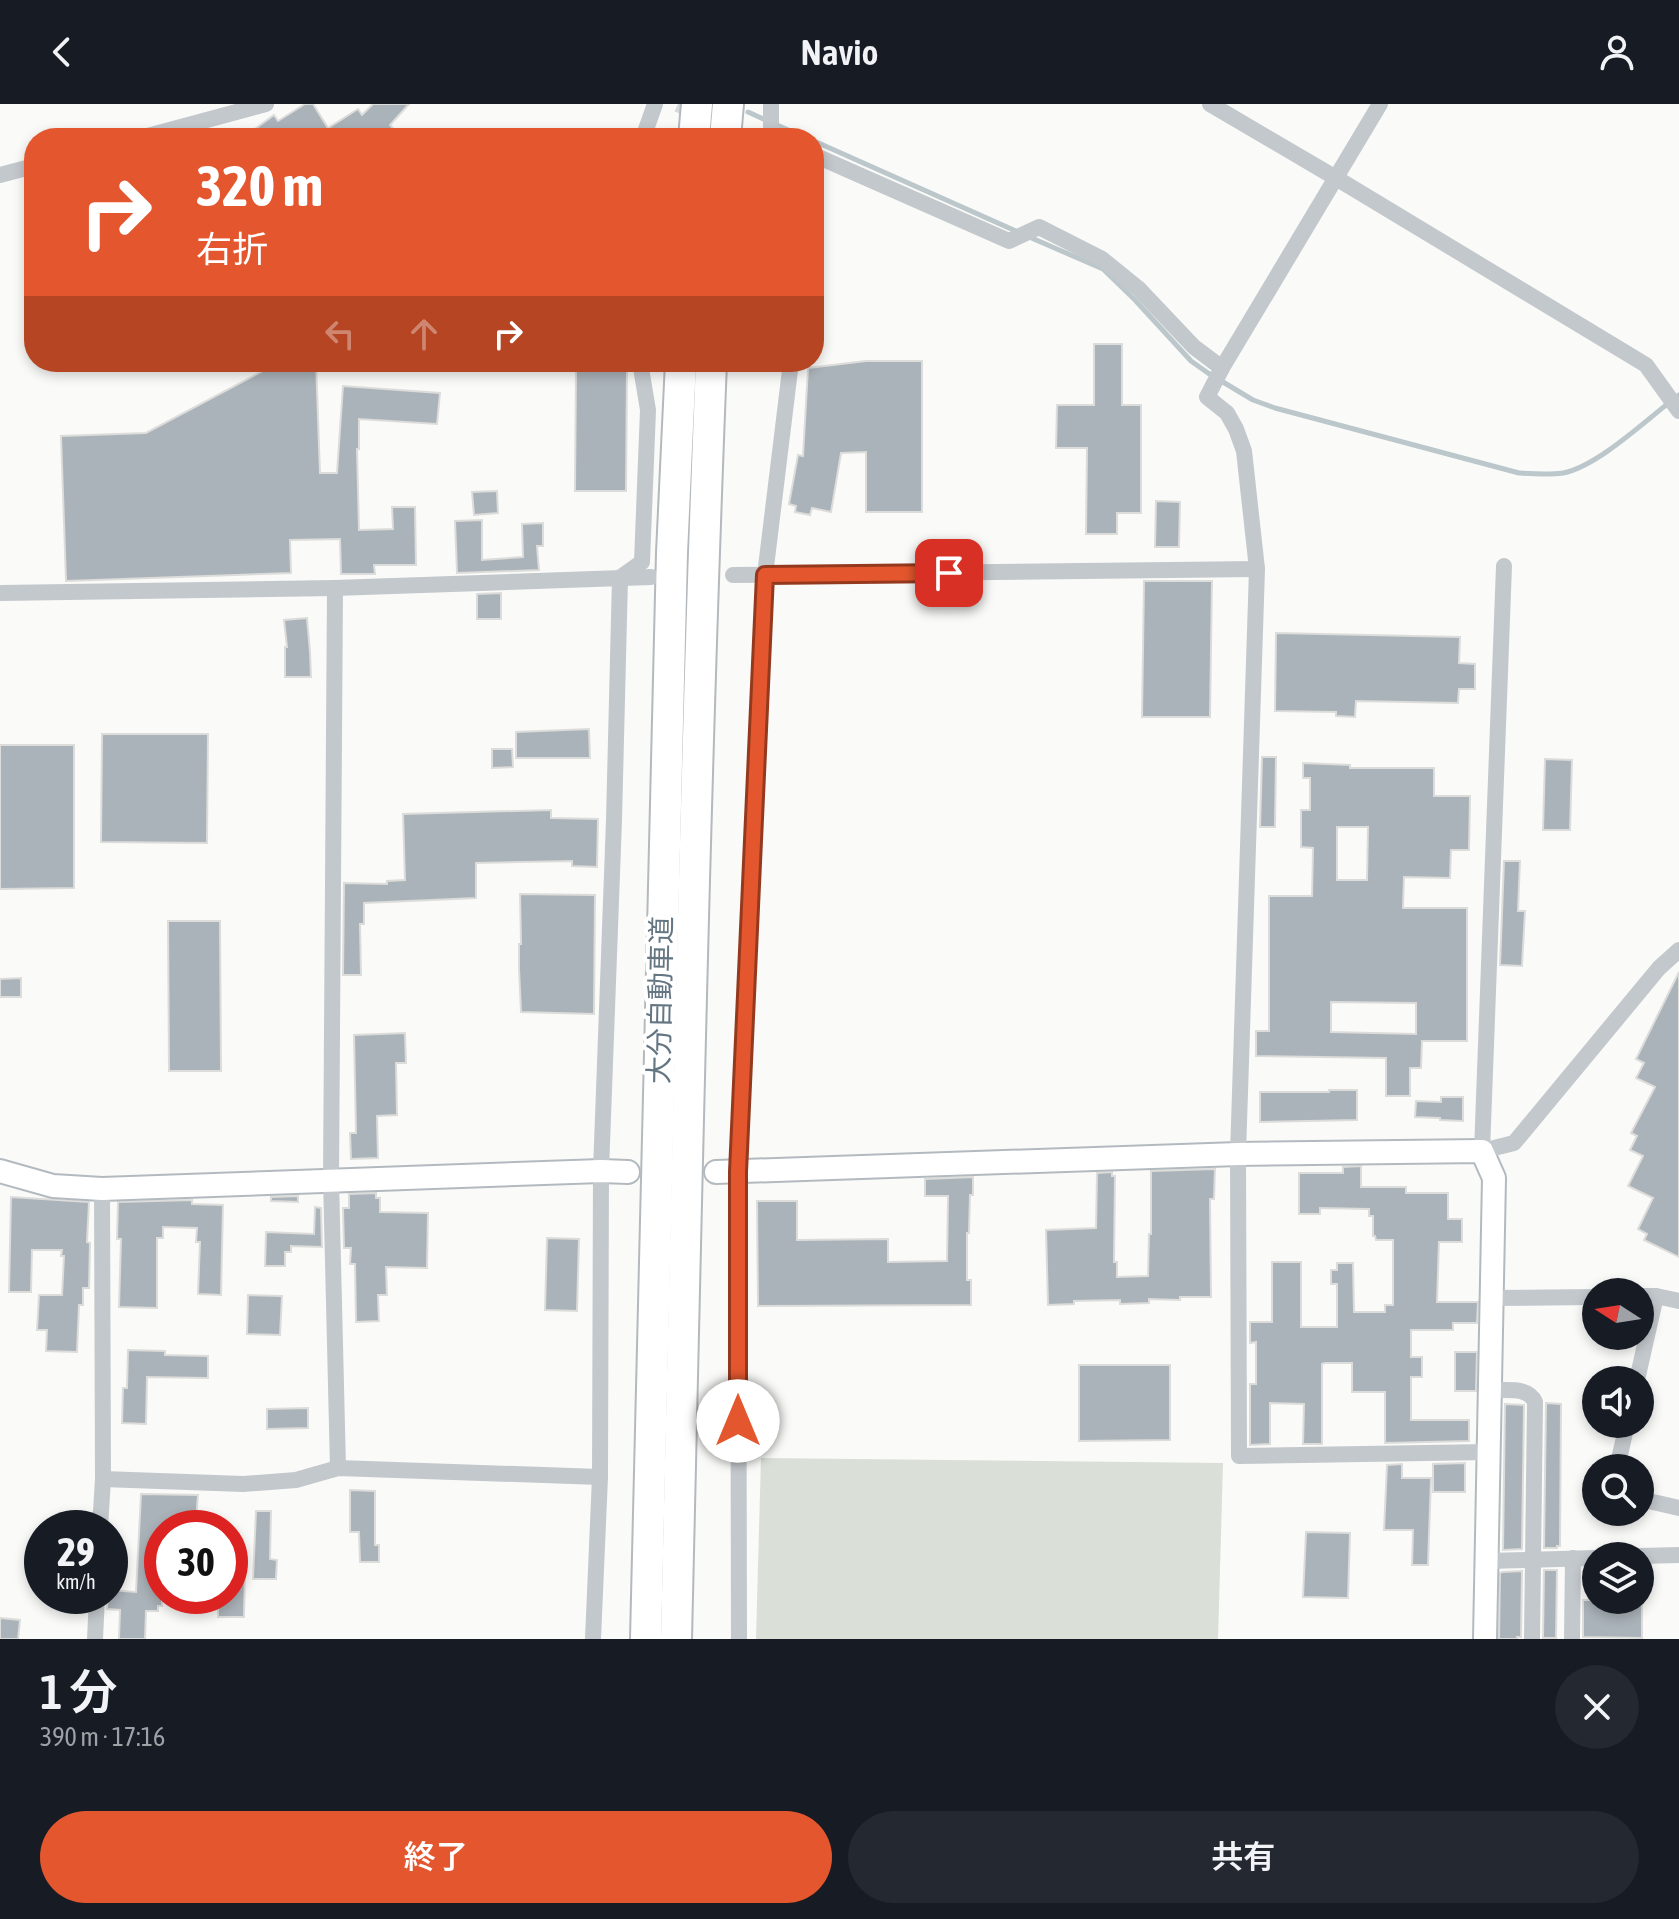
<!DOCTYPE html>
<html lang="ja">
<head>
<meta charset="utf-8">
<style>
  :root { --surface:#171b24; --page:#242831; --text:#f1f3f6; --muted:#9ea1a6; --accent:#e4572e }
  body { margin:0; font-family:"Asap Condensed","Noto Sans JP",sans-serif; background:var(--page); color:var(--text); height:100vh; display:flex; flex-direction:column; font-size:30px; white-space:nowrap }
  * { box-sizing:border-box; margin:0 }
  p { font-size:26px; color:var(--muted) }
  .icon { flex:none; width:44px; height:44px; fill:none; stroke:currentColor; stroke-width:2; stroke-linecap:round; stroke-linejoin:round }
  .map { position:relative; height:1535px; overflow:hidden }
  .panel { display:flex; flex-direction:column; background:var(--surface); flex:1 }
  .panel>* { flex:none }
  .top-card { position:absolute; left:24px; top:24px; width:800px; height:244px; border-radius:32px; box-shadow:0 4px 12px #0003; background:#e4572e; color:#fff; overflow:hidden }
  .needle { width:52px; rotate:282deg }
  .tools { position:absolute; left:1582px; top:1174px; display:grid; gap:16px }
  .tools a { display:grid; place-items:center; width:72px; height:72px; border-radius:50%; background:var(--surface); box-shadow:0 4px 12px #0003; font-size:40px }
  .speed { position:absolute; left:24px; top:1406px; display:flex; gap:16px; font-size:40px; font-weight:700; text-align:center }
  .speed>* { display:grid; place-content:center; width:104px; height:104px; border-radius:50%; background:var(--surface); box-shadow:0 4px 12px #0003; line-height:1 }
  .speed small { font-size:20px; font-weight:400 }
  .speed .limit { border:12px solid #d22; background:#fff; color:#111 }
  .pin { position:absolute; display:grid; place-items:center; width:68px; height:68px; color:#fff; margin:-34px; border-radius:16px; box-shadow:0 4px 12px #0006 }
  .me { position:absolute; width:88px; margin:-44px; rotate:0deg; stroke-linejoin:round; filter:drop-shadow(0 0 6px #0008) }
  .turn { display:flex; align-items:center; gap:28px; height:168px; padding:0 40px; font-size:36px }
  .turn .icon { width:104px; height:104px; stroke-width:2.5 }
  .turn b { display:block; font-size:56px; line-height:68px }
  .lanes { display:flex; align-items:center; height:76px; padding:0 40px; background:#0003; justify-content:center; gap:40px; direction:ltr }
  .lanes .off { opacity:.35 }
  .round { display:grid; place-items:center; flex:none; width:84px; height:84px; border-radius:42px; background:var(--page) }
  .summary { display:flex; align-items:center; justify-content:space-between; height:136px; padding:0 40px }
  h1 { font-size:48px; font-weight:600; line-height:60px }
  .primary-button { display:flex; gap:16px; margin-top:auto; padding:16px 40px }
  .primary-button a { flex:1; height:92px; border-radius:48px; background:var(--accent); color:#fff; font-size:32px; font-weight:600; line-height:92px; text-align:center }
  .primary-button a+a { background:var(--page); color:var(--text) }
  header { display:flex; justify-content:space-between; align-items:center; height:104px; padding:0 40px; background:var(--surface); font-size:36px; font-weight:600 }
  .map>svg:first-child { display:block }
  .green { fill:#dadfd7 }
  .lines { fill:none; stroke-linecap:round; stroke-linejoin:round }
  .stream { stroke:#bbc7cb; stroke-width:5 }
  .building { fill:#aab3b9; stroke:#dcdcda; stroke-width:2; fill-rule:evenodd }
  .street-tunnel { stroke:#d5d9db; stroke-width:16; stroke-dasharray:16 8; stroke-linecap:butt }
  .secondary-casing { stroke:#b3babf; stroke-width:26 }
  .highway-casing { stroke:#b4b9bd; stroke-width:34 }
  .street { stroke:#c3c8cc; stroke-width:16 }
  .secondary { stroke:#fff; stroke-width:22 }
  .highway { stroke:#fff; stroke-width:30 }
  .route-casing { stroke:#94391e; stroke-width:20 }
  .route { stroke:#e4572e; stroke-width:14 }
  .labels { text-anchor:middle; stroke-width:8; stroke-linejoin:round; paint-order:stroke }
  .street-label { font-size:28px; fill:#657683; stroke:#fff }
</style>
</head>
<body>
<header><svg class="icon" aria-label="back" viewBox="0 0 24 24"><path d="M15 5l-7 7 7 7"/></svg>Navio<svg class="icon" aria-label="person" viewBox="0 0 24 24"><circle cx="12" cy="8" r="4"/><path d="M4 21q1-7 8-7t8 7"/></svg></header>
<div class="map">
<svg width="1679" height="1535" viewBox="0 0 1679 1535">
  <rect width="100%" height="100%" fill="#fafaf8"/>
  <polygon class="green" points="761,1354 1223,1359 1218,1535 756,1535"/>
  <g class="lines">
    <g class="stream">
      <polyline points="748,8 806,34"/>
      <polyline points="814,37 1018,128"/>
      <path d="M1027 132 1103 165 1135 196 1191 257 1208 269 1253 296 1275 304 1519 369C1534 370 1548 371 1563 369 1599 362 1649 313 1679 291"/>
    </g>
  </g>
  <g class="building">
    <polygon points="305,0 313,0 328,24 358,5 362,11 373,0 409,0 390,21 401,34 243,34 274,11 278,17"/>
    <polygon points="1094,240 1122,240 1122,301 1141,301 1141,409 1117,409 1117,430 1086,430 1087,344 1056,344 1057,301 1094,301"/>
    <polygon points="866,257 922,257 922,408 866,408 866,348 841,349 831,408 812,404 810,411 795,408 796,402 789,400 798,351 803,352 808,264"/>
    <polygon points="261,258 316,258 320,369 337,369 343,282 440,289 437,320 359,315 359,345 357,345 359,426 393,425 392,403 415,403 416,461 374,461 375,470 341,470 340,435 290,436 291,469 66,477 61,332 146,329 261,268"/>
    <polygon points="576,262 627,263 626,387 575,387"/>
    <polygon points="497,387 498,409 474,411 472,388"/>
    <polygon points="1156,397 1180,398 1179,443 1155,443"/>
    <polygon points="482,416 482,456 523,453 522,420 543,419 543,442 537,442 539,466 457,469 455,417"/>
    <polygon points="1144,477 1212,477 1210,613 1142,613"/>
    <polygon points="501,489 501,515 477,515 477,490"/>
    <polygon points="307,514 310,548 311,573 285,573 285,543 287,543 284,516"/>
    <polygon points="1276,529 1460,533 1459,559 1475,560 1475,585 1459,585 1458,599 1356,597 1355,613 1336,612 1336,608 1275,607"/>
    <polygon points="589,625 590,654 516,654 516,628"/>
    <polygon points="102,630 208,630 207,739 101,738"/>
    <polygon points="0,641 74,641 74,784 0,785"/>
    <polygon points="492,645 512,645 513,663 492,664"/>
    <polygon points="1262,653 1276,653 1275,723 1260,723"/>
    <polygon points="1545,655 1572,656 1570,726 1543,726"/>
    <path d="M1303 659 1350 661V664H1434V692H1470L1469 746H1451L1450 774 1404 773 1403 804H1467V937H1422L1421 964H1410V992H1386V954L1256 952V927H1269V792H1312L1313 744 1301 743V706H1310V674H1303ZM1337 723H1368L1367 776H1337ZM1331 898 1416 899V930L1331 928Z"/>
    <polygon points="551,706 551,714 598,715 597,763 572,762 572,757 476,759 476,794 364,799 364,820 360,820 361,871 343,871 344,779 387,780 387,777 405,776 403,710"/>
    <polygon points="1504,757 1520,757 1518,807 1525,807 1522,862 1500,861"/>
    <polygon points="520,790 595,791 594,910 521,908 519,864 519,840 521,840"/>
    <polygon points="168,817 220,817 221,967 169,967"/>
    <polygon points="1679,868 1679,1153 1644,1136 1647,1130 1638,1125 1653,1094 1628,1082 1643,1052 1630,1046 1637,1032 1631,1029 1655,983 1636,974 1644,959 1636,955"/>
    <polygon points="21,874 21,893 0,893 0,875"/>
    <polygon points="405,929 406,959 396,959 397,1011 377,1012 378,1054 351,1055 350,1029 356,1029 354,931"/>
    <polygon points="1329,986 1357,986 1357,1016 1260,1018 1260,988 1329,988"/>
    <polygon points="1441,993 1463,993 1463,1017 1440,1016 1440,1014 1415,1013 1416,997 1441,998"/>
    <polygon points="1361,1062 1361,1083 1406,1083 1406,1089 1448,1089 1448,1115 1462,1115 1462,1138 1439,1138 1437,1198 1478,1198 1477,1219 1453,1219 1453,1226 1411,1226 1411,1253 1422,1253 1422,1273 1411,1273 1411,1316 1469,1316 1469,1337 1385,1339 1385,1288 1352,1288 1352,1259 1325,1259 1322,1260 1322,1340 1303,1340 1304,1300 1270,1299 1270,1340 1250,1341 1250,1280 1256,1280 1256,1238 1250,1239 1250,1218 1272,1218 1272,1158 1301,1158 1301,1223 1337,1223 1337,1180 1331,1180 1331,1166 1337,1166 1337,1159 1353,1159 1354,1208 1385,1208 1385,1201 1393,1201 1393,1136 1376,1136 1375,1132 1373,1132 1373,1112 1369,1112 1369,1105 1320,1104 1320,1110 1299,1110 1299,1069 1343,1069 1343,1063"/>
    <polygon points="1215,1065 1214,1095 1210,1095 1211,1193 1180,1193 1180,1196 1149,1195 1149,1199 1120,1200 1120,1196 1074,1197 1074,1200 1048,1201 1046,1126 1096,1124 1097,1069 1112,1068 1112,1072 1115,1072 1114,1158 1117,1158 1117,1173 1148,1172 1149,1130 1151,1130 1151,1067"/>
    <polygon points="973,1073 973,1091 970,1091 969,1129 967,1129 967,1176 971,1176 971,1201 758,1202 757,1097 797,1097 797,1136 888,1135 888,1158 947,1157 948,1092 925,1092 925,1075"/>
    <polygon points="376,1089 376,1094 380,1094 380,1108 428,1109 427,1164 386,1163 387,1191 378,1191 379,1217 356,1218 355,1160 350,1160 351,1144 344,1144 343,1104 349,1104 349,1090"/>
    <polygon points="298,1092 298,1098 271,1097 271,1093"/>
    <polygon points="11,1093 89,1098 87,1138 90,1139 89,1184 83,1184 83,1201 79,1201 77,1248 46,1247 47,1226 37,1226 39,1191 62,1191 64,1152 61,1152 62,1146 32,1146 31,1188 9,1188"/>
    <polygon points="192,1096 192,1100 223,1101 221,1191 198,1190 200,1138 196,1138 197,1124 163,1123 163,1134 157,1134 157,1204 119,1203 121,1135 117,1135 118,1098"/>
    <polygon points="315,1103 321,1104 322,1143 291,1142 291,1148 285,1148 285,1162 265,1162 266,1128 314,1130"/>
    <polygon points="547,1134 579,1135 577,1207 545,1206"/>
    <polygon points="248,1191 282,1192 280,1231 247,1230"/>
    <polygon points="128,1246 165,1247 165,1251 208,1252 208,1274 147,1273 146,1320 122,1319 123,1284 127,1284"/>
    <polygon points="1455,1248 1477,1248 1476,1287 1455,1287"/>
    <polygon points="1079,1261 1170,1261 1170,1336 1079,1337"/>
    <polygon points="1546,1299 1561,1300 1560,1442 1557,1442 1557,1444 1544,1444"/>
    <polygon points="1505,1300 1524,1301 1522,1445 1503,1446"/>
    <polygon points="308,1304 308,1324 267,1325 267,1305"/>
    <polygon points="1465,1359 1465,1388 1433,1388 1433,1360"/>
    <polygon points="1402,1360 1402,1374 1431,1374 1428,1461 1412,1461 1413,1426 1384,1426 1387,1361"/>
    <polygon points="350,1386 375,1387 375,1441 379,1441 379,1458 360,1458 359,1428 350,1428"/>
    <polygon points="141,1390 198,1391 196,1416 195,1416 194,1424 162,1424 162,1502 158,1502 158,1507 146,1507 145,1535 119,1535 120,1506 107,1505 108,1492 110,1492 110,1486 136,1488"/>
    <polygon points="256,1407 271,1407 270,1455 277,1456 276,1475 253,1475"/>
    <polygon points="1306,1428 1350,1429 1348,1494 1303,1493"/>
    <polygon points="230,1465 245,1465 244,1513 218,1513 218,1492 230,1492"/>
    <polygon points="1544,1466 1557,1466 1556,1534 1543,1534"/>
    <polygon points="1522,1467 1521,1533 1517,1533 1517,1535 1499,1535 1500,1469 1502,1468"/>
    <polygon points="1583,1496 1642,1496 1642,1534 1583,1533"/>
    <polygon points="0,1514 20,1516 18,1535 0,1535"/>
  </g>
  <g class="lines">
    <polyline class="street-tunnel" points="678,0 750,34"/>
    <defs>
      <g id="secondary">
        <polyline points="0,1067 53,1082 102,1085 601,1067 628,1068"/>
        <polyline points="716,1068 1238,1050 1482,1047 1494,1074 1485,1535"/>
      </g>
      <g id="highway">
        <polyline points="694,34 697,0"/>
        <polyline points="725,34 728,0"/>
        <polyline points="646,1535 672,449 681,258"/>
        <path d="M676 1535C686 1109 694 683 711 258"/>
      </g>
    </defs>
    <use href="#secondary" class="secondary-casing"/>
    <use href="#highway" class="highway-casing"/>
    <g class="street">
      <polyline points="771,0 771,34"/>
      <polyline points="1210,0 1336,74 1646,261 1679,307"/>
      <polyline points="1380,0 1222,264 1207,293 1227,309 1236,325 1244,347 1257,465 1238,1050 1239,1352 1488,1348"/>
      <polyline points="140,34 266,0"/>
      <polyline points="643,34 655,0"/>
      <polyline points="814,51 1009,137 1039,123 1102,155 1139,185 1194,243 1222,264"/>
      <polyline points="0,71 34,62"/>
      <polyline points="1504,462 1482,1047 1514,1039 1659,864 1679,846"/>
      <polyline points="733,471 1257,465"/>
      <polyline points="621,473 642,458 648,306 640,258"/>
      <polyline points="335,484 331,1075 338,1364"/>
      <polyline points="0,489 335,484 651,473"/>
      <polyline points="1640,1192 1656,1192 1679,1197"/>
      <polyline points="1491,1194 1596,1193"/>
      <polyline points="1637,1276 1656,1192"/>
      <path d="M1490 1286C1506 1287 1528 1282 1535 1298L1532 1535"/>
      <polyline points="1617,1364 1627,1320"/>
      <polyline points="103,1375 243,1380 296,1376 338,1364 600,1373"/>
      <polyline points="1640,1395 1679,1404"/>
      <polyline points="100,1424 103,1375 102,1085"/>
      <polyline points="1640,1452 1679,1451"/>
      <polyline points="1487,1457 1596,1454"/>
      <polyline points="95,1535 97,1492"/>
      <polyline points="593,1535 600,1373 601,1067 614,716 620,474"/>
      <polyline points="739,1535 738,1068 765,471 791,258"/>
      <polyline points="1572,1535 1573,1454"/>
    </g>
    <use href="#secondary" class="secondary"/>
    <use href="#highway" class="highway"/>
  </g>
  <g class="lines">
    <defs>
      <polyline id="route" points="738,1317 738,1068 765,471 949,469"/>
    </defs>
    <use href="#route" class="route-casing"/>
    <use href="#route" class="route"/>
  </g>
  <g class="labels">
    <g class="street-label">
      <text transform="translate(660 896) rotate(-89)" y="10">大分自動車道</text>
    </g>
  </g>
</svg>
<div class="tools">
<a><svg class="needle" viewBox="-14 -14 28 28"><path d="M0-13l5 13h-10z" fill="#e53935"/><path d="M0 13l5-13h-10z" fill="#9ea1a6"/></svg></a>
<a><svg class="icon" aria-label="sound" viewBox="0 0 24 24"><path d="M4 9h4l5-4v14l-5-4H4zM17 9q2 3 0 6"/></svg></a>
<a><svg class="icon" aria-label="search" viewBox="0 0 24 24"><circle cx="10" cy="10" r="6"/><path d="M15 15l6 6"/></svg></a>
<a><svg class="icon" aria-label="layers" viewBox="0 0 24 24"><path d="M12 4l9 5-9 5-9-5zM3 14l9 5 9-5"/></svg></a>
</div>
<div class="speed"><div>29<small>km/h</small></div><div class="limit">30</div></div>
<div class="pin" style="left:949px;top:469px;background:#d93025"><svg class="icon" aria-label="arrive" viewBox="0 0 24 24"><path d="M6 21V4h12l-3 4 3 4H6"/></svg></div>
<svg class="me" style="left:738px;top:1317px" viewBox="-20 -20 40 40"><circle r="19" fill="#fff"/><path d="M0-13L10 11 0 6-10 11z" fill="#e4572e"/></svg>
<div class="top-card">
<div class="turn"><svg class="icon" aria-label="right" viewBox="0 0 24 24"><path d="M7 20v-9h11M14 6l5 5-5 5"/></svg><div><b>320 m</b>右折</div></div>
<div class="lanes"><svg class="icon off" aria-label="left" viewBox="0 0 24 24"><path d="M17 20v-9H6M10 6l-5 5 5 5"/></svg><svg class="icon off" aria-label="ahead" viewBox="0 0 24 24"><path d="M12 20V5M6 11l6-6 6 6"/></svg><svg class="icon" aria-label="right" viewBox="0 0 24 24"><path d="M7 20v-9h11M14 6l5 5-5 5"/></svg></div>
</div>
</div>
<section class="panel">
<div class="summary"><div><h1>1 分</h1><p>390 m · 17:16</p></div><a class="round"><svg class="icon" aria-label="close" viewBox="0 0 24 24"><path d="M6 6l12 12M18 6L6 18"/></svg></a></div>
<div class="primary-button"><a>終了</a><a>共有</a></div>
</section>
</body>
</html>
